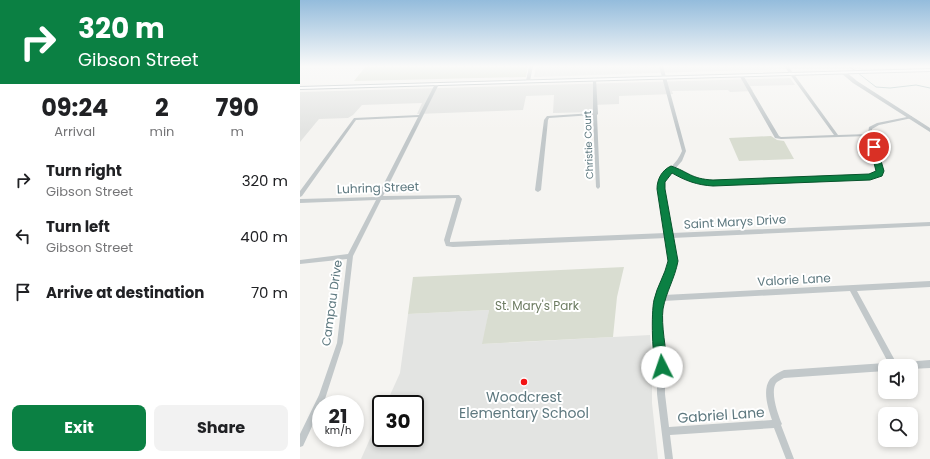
<!DOCTYPE html>
<html lang="en">
<head>
<meta charset="utf-8">
<style>
  :root { --surface:#fff; --page:#f2f2f2; --text:#202124; --muted:#757577; --accent:#0b8043 }
  body { margin:0; font-family:Poppins,sans-serif; background:var(--page); color:var(--text); height:100vh; display:flex; flex-direction:column; font-size:15px; white-space:nowrap }
  * { box-sizing:border-box; margin:0 }
  p { font-size:13px; color:var(--muted) }
  .icon { flex:none; width:22px; height:22px; fill:none; stroke:currentColor; stroke-width:2; stroke-linecap:round; stroke-linejoin:round }
  .map { position:relative; flex:1; overflow:hidden }
  .panel { display:flex; flex-direction:column; background:var(--surface); width:300px }
  .panel>* { flex:none }
  .banner { background:#0b8043; color:#fff; overflow:hidden }
  .buttons { position:absolute; left:578px; top:359px; display:grid; gap:8px }
  .buttons a { display:grid; place-items:center; width:40px; height:40px; border-radius:8px; background:var(--surface); box-shadow:0 2px 6px #0003; font-size:20px }
  .speed { position:absolute; left:12px; top:395px; display:flex; gap:8px; font-size:20px; font-weight:700; text-align:center }
  .speed>* { display:grid; place-content:center; width:52px; height:52px; border-radius:50%; background:var(--surface); box-shadow:0 2px 6px #0003; line-height:1 }
  .speed small { font-size:10px; font-weight:400 }
  .speed .limit { border:2px solid #111; border-radius:6px; background:#fff; color:#111 }
  .pin { position:absolute; display:grid; place-items:center; width:34px; height:34px; color:#fff; margin:-17px; border:2px solid #fff; border-radius:50%; box-shadow:0 1px 4px #0007 }
  .me { position:absolute; width:44px; margin:-22px; rotate:356deg; stroke-linejoin:round; filter:drop-shadow(0 0 3px #0008) }
  .turn { display:flex; align-items:center; gap:14px; height:84px; padding:0 12px; font-size:18px }
  .turn .icon { width:52px; height:52px; stroke-width:2.5 }
  .turn b { display:block; font-size:28px; line-height:34px }
  .eta { display:flex; justify-content:space-evenly; align-items:center; height:68px; text-align:center }
  .eta b { font-size:24px; font-weight:700; line-height:28px }
  .action { display:flex; gap:8px; margin-top:auto; padding:8px 12px }
  .action a { flex:1; height:46px; border-radius:8px; background:var(--accent); color:#fff; font-size:16px; font-weight:700; line-height:46px; text-align:center }
  .action a+a { background:var(--page); color:var(--text) }
  ul { padding:0; list-style:none }
  li { display:flex; align-items:center; gap:12px; height:56px; padding:0 12px }
  li div { flex:1 }
  li b { display:block; font-size:15px }
  li em { font-style:normal }
  main { display:flex; flex:1; min-height:0 }
  .map>svg:first-child { display:block }
  .built { fill:#e3e4e2 }
  .green { fill:#d9ddd1 }
  .lines { fill:none; stroke-linecap:round; stroke-linejoin:round }
  .stream { stroke:#b7c9c9; stroke-width:1 }
  .secondary-casing { stroke:#b1babd; stroke-width:2 }
  .minor { fill:#c2c8ca; fill-rule:evenodd }
  .tertiary { fill:#c2c8ca; fill-rule:evenodd }
  .secondary { fill:#fff; fill-rule:evenodd }
  .route { fill:#0b8043; stroke:#07532c }
  .poi-dot { fill:#f31314; stroke:#fff; stroke-width:1.5 }
  .labels { text-anchor:middle; stroke-width:4; stroke-linejoin:round; paint-order:stroke }
  .far-street-label { font-size:10px; fill:#5d787f; stroke:#fff }
  .street-label { font-size:12px; fill:#5d787f; stroke:#fff }
  .park-label { font-size:12px; fill:#6c7b61; stroke:#fff }
  .near-poi-label { font-size:14px; fill:#5d787f; stroke:#fff }
  .near-street-label { font-size:14px; fill:#5d787f; stroke:#fff }
</style>
</head>
<body>
<main>
<section class="panel">
<div class="banner">
<div class="turn"><svg class="icon" aria-label="right" viewBox="0 0 24 24"><path d="M7 20v-9h11M14 6l5 5-5 5"/></svg><div><b>320 m</b>Gibson Street</div></div>
</div>
<div class="eta">
<div><b>09:24</b><p>Arrival</p></div>
<div><b>2</b><p>min</p></div>
<div><b>790</b><p>m</p></div>
</div>
<ul>
<li><svg class="icon" aria-label="right" viewBox="0 0 24 24"><path d="M7 20v-9h11M14 6l5 5-5 5"/></svg><div><b>Turn right</b><p>Gibson Street</p></div><em>320 m</em></li>
<li><svg class="icon" aria-label="left" viewBox="0 0 24 24"><path d="M17 20v-9H6M10 6l-5 5 5 5"/></svg><div><b>Turn left</b><p>Gibson Street</p></div><em>400 m</em></li>
<li><svg class="icon" aria-label="arrive" viewBox="0 0 24 24"><path d="M6 21V4h12l-3 4 3 4H6"/></svg><div><b>Arrive at destination</b></div><em>70 m</em></li>
</ul>
<div class="action"><a>Exit</a><a>Share</a></div>
</section>
<div class="map">
<svg width="630" height="459" viewBox="0 0 630 459">
  <rect width="100%" height="100%" fill="#f5f4f1"/>
  <g class="built">
    <polygon points="236,66 560,66 563,69 482,69 234,77"/>
    <polygon points="490,78 495,85 450,86 453,91 430,92 428,90 372,91 373,94 319,96 319,104 293,105 293,111 291,112 253,113 254,95 226,96 223,110 117,114 122,103 62,105 53,115 48,118 19,119 0,142 0,92"/>
    <polygon points="189,310 183,344 350,335 352,353 352,403 358,459 61,459 81,414 81,438 115,438 115,404 86,404 100,373 108,314"/>
  </g>
  <g class="green">
    <polygon points="66,66 228,66 226,77 54,81"/>
    <polygon points="471,136 477,140 484,141 494,159 439,161 429,138"/>
    <polygon points="324,267 317,297 313,337 182,344 189,310 108,314 113,277"/>
  </g>
  <g class="lines">
    <polyline class="stream" points="549,66 576,87 590,88 616,85 630,88"/>
    <defs>
      <polygon id="secondary" points="630,69 630,71 0,89 0,87"/>
    </defs>
    <use href="#secondary" class="secondary-casing"/>
    <g class="minor">
      <polygon points="229,66 233,66 230,81 228,82 226,81"/>
      <path d="M359 66H363L386 151 382 161 375 169C387 176 399 180 413 181L570 175 577 173 578 171 568 136 481 139 475 138 439 75 440 74 443 75 479 136 481 137 534 135 484 66H488L538 135 568 134 569 127 577 123 612 116V118L579 125 572 129V135L582 171 581 175 570 179 413 185C398 183 385 179 372 172L363 182 372 233 630 222V226L372 238 376 261 374 271 364 295 630 281V287L557 291 598 366H590L550 291 363 301 360 311 365 354V394L369 427 472 420C468 408 462 390 470 379 474 375 479 372 484 370L585 363 588 364V366H585V371L484 378C482 379 478 381 476 383 470 392 478 415 482 424L481 425 494 459H486L474 428 370 435 373 459H365L357 394V354L354 311 357 298 368 271 370 261 367 238 153 247 146 246 144 240 156 199V198L81 200 53 256 43 343 25 399 22 404H21V407L3 446 0 447V434L19 395 37 343 47 259 0 264V260L48 254 76 200 0 203V199L77 197 118 117 56 120 2 196 0 197V191L54 118 119 115 135 84 138 83 139 84 83 196 159 195 162 199 150 240V242L366 233 359 182C366 170 377 164 382 151Z"/>
      <polygon points="293,78 296,79 298,114 297,115 300,187 298,189 296,187 293,115 249,118 248,120 241,190 238,192 236,191 235,190 244,120 247,116 248,116 293,113"/>
      <polygon points="630,360 630,368 611,369 611,366 600,366 601,363 604,362"/>
    </g>
    <polygon class="tertiary" points="541,71 545,71 557,81 630,128 630,132 553,83 541,73"/>
    <use href="#secondary" class="secondary"/>
  </g>
  <linearGradient id="sky" x2="0" y2="1"><stop stop-color="#94bcdc"/><stop offset="0.51" stop-color="#fafaf9"/><stop offset="1" stop-color="#fafaf9" stop-opacity="0"/></linearGradient>
  <rect width="630" height="130" fill="url(#sky)"/>
  <path class="route" d="M574 145 577 147 584 171 582 176 570 180 413 186C397 185 386 181 372 173L365 182V189L378 261C375 278 366 292 363 309 361 325 366 350 368 367L366 372 362 373 357 372C352 359 351 313 354 300 357 286 365 275 368 261L357 189C357 179 362 170 371 166 389 172 391 179 413 180L569 174 576 171 570 147Z"/>
  <circle class="poi-dot" cx="224" cy="382" r="4"/>
  <g class="labels">
    <g class="far-street-label">
      <text transform="translate(288 145) rotate(-92)" y="4">Christie Court</text>
    </g>
    <g class="street-label">
      <text transform="translate(78 188) rotate(-2)" y="4">Luhring Street</text>
      <text transform="translate(435 222) rotate(-3)" y="4">Saint Marys Drive</text>
      <text transform="translate(494 280) rotate(-3)" y="4">Valorie Lane</text>
      <text transform="translate(32 303) rotate(-82)" y="4">Campau Drive</text>
    </g>
    <g class="park-label">
      <text x="237" y="310">St. Mary's Park</text>
    </g>
    <g class="near-poi-label">
      <text x="224" y="402">Woodcrest<tspan x="224" dy="16">Elementary School</tspan></text>
    </g>
    <g class="near-street-label">
      <text transform="translate(421 415) rotate(-4)" y="5">Gabriel Lane</text>
    </g>
  </g>
</svg>
<div class="buttons">
<a><svg class="icon" aria-label="sound" viewBox="0 0 24 24"><path d="M4 9h4l5-4v14l-5-4H4zM17 9q2 3 0 6"/></svg></a>
<a><svg class="icon" aria-label="search" viewBox="0 0 24 24"><circle cx="10" cy="10" r="6"/><path d="M15 15l6 6"/></svg></a>
</div>
<div class="speed"><div>21<small>km/h</small></div><div class="limit">30</div></div>
<div class="pin" style="left:574px;top:147px;background:#d93025"><svg class="icon" aria-label="arrive" viewBox="0 0 24 24"><path d="M6 21V4h12l-3 4 3 4H6"/></svg></div>
<svg class="me" style="left:362px;top:367px" viewBox="-20 -20 40 40"><circle r="19" fill="#fff"/><path d="M0-13L10 11 0 6-10 11z" fill="#0b8043"/></svg>
</div>
</main>
</body>
</html>
